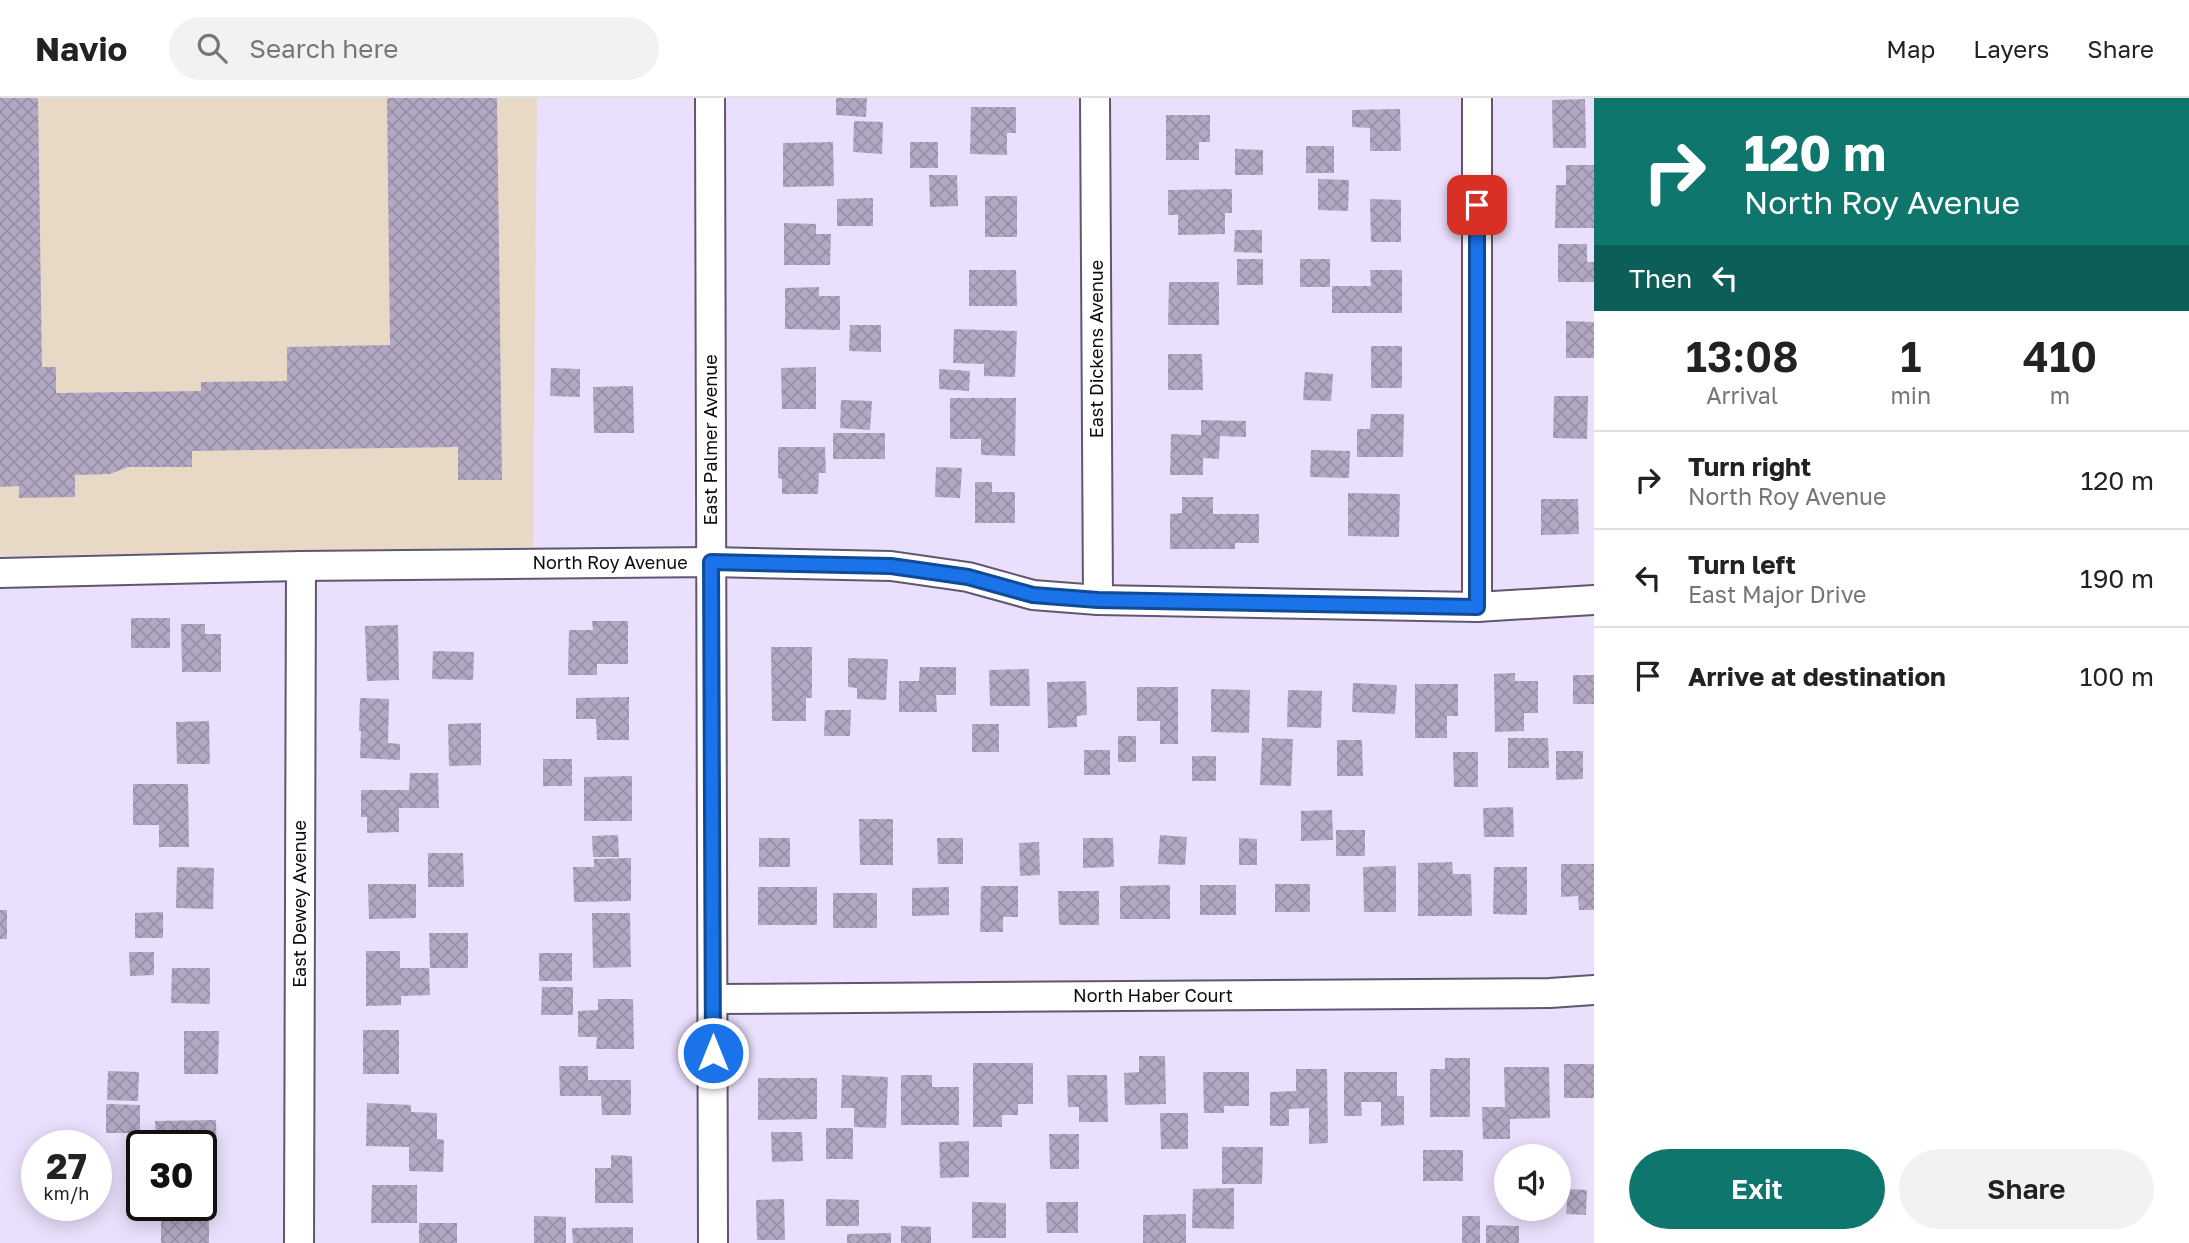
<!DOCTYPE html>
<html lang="en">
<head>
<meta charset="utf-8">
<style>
  :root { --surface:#fff; --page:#f2f2f2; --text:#222; --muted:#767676; --line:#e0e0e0; --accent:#0f766e }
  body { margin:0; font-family:"Golos Text",sans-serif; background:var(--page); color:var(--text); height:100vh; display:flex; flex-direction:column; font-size:26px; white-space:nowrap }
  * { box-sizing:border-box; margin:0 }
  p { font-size:23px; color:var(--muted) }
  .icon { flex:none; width:38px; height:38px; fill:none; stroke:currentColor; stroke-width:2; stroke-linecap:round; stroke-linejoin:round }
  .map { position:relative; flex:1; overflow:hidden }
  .panel { display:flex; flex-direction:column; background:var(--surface); width:595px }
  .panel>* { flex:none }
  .banner { background:#0f766e; color:#fff; overflow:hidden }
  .fabs { position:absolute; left:1494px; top:1046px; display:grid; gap:14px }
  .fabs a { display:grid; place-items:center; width:77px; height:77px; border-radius:50%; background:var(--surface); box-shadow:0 4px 18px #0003; font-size:35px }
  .speed { position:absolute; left:21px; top:1032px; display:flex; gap:14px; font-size:35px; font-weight:700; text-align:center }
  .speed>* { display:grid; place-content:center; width:91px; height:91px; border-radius:50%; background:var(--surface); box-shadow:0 4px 18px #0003; line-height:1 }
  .speed small { font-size:18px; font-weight:400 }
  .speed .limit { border:4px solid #111; border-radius:10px; background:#fff; color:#111 }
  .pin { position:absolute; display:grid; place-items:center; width:60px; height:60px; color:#fff; margin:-30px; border-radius:14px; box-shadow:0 4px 10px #0006 }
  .me { position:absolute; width:77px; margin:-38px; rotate:0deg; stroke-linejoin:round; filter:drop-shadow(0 0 5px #0008) }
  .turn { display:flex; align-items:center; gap:24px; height:147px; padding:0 35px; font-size:32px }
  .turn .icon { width:91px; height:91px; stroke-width:2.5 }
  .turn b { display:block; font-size:49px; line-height:60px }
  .then { display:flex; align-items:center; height:66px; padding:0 35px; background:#0003; gap:14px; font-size:26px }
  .eta { display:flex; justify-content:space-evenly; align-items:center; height:119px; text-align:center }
  .eta b { font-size:42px; font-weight:600; line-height:49px }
  .primary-button { display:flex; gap:14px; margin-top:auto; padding:14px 35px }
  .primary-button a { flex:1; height:80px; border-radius:42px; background:var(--accent); color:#fff; font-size:28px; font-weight:600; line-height:80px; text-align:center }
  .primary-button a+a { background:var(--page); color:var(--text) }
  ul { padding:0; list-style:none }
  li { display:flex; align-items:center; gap:21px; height:98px; padding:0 35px; border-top:2px solid var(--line) }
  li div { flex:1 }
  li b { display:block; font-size:26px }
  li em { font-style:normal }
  header { display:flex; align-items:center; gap:42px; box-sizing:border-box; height:98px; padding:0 35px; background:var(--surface); border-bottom:2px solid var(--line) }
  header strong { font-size:33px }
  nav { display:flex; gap:38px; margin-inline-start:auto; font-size:24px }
  .search { width:490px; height:63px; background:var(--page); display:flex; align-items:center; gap:18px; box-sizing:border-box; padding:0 24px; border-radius:38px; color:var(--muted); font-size:26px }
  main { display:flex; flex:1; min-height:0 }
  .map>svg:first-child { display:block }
  .education { fill:#e7d9c6 }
  .building { fill:url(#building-cross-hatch) }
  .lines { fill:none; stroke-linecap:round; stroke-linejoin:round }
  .minor-casing { stroke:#60576f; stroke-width:32 }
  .minor { stroke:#fff; stroke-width:28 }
  .route-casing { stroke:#114b97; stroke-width:18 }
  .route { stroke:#1a73e8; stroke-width:12 }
  .labels { text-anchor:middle; stroke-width:6; stroke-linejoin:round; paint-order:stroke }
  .street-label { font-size:18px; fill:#0d0a13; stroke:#fff }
</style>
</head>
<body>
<header>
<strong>Navio</strong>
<div class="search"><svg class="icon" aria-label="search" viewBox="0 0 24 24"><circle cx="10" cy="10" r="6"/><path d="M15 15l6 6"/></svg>Search here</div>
<nav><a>Map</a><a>Layers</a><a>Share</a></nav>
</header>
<main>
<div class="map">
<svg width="1594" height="1145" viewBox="0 0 1594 1145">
  <defs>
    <pattern id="building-cross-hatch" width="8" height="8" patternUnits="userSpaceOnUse" patternTransform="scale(1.75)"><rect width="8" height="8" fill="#b2a8c3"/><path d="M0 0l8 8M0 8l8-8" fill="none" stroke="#988fa7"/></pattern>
  </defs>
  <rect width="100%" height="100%" fill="#eadffc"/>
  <polygon class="education" points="0,0 537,0 533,449 0,458"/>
  <g class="building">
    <polygon points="0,0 38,0 42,269 56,269 56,295 201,293 201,284 287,283 287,249 390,247 387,0 497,0 502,382 458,382 458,349 192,353 192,369 128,369 110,376 75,377 75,399 19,400 19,388 0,389"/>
    <polygon points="836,0 867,0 866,19 836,17"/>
    <polygon points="1585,1 1586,50 1553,50 1552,2"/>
    <polygon points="971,9 1016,9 1016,35 1007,35 1007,57 970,56"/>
    <polygon points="1400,11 1401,53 1370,53 1370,30 1352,29 1352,12"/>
    <polygon points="1166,17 1210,17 1210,44 1199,44 1199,62 1166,62"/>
    <polygon points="854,23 883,24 882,56 853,54"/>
    <polygon points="833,44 834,88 783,89 783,45"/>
    <rect x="910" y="44" width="28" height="26"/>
    <rect x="1306" y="48" width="28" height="27"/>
    <polygon points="1235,51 1263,52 1263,77 1235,77"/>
    <polygon points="1566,67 1594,67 1594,130 1555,130 1556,87 1566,87"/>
    <polygon points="929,77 957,77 958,108 930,109"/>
    <polygon points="1318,81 1349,82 1348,113 1318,112"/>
    <polygon points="1232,91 1232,115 1225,115 1225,136 1178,137 1178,117 1168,117 1168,92"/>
    <rect x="985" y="98" width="32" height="41"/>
    <polygon points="873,100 873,128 837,128 837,101"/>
    <polygon points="1370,101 1401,102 1401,144 1371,144"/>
    <polygon points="784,125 816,126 816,136 831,136 830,167 784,167"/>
    <polygon points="1235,132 1262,132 1262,155 1234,154"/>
    <polygon points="1558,146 1587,146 1587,164 1594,164 1594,184 1558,184"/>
    <rect x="1237" y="161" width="26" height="26"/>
    <rect x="1300" y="161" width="30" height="28"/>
    <polygon points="969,172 1016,172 1017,208 969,208"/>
    <polygon points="1370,172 1402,172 1402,215 1332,215 1332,188 1371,188"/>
    <polygon points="1169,184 1219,184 1219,227 1168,227"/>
    <polygon points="819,189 819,198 840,198 840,232 785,231 785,190"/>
    <polygon points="1566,223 1594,224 1594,260 1566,260"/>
    <polygon points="850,227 881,227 881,254 849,253"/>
    <polygon points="954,231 1017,233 1015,279 984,278 984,266 953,265"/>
    <rect x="1371" y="248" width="31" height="42"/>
    <polygon points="1168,256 1202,256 1203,292 1168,292"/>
    <polygon points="816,269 816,311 782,311 781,270"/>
    <polygon points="551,270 580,271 580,299 550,298"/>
    <polygon points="939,271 970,273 969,293 939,291"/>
    <polygon points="1305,274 1333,276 1331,303 1303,302"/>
    <polygon points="633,288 634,335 594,335 593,289"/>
    <polygon points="1554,298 1588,298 1587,341 1553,340"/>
    <polygon points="950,300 1016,300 1015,358 981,357 981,341 950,341"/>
    <polygon points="841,302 872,303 870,332 840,330"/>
    <polygon points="1371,316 1404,316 1403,359 1357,359 1357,331 1370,331"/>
    <polygon points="1201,322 1246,323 1246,339 1220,338 1219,361 1203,360 1203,377 1170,377 1171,336 1201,337"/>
    <rect x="833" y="335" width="52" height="26"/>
    <polygon points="778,349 825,349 826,375 819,375 818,396 782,396 782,381 778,380"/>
    <polygon points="1311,352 1350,353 1349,380 1310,379"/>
    <polygon points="936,369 962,370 960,400 935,399"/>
    <polygon points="975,384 992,384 992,394 1015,394 1015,425 975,425"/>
    <polygon points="1348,395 1400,396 1399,439 1348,438"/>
    <polygon points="1182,399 1213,399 1213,416 1259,416 1259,445 1235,445 1235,451 1170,451 1170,416 1182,415"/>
    <polygon points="1541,401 1578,401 1579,436 1541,437"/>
    <rect x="131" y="520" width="39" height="30"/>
    <polygon points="592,523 628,523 628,566 597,566 597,577 568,577 569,532 593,532"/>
    <polygon points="181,526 205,526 205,536 221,536 221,574 182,574"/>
    <polygon points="398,527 399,582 367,583 365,528"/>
    <polygon points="771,549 812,549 812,600 806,600 806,623 772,623"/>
    <polygon points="433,553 474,554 473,582 432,581"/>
    <polygon points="848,560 888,561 886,602 857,601 857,590 848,589"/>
    <polygon points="920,569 956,569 956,597 936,597 937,614 899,614 899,583 919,583"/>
    <polygon points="1029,571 1030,608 990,608 989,572"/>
    <polygon points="1515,575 1515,583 1538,583 1538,615 1524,615 1524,633 1495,634 1494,576"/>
    <rect x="1573" y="577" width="21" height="29"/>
    <polygon points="1086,583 1087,617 1077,618 1077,629 1048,630 1047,584"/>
    <polygon points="1353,585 1397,587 1395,616 1352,614"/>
    <polygon points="1415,586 1458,586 1458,618 1447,618 1447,640 1415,640"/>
    <polygon points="1137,589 1178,589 1178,646 1160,646 1160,623 1137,623"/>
    <polygon points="1211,591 1250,592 1249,635 1211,634"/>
    <polygon points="1288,592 1322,593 1321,630 1287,629"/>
    <polygon points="629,599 629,642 597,642 596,621 576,621 576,600"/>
    <polygon points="360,600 389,601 388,645 400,646 400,662 360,660 361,633 359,633"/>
    <polygon points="825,612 851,612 850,638 824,638"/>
    <polygon points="209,623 210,666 177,666 176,624"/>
    <polygon points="481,625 481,667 449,668 448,626"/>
    <rect x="972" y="626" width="27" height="28"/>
    <rect x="1118" y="638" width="18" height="26"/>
    <polygon points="1262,640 1293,641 1291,688 1260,687"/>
    <polygon points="1508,640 1548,640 1549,670 1508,670"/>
    <polygon points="1337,642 1362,642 1363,678 1337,678"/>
    <rect x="1084" y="652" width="26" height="25"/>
    <polygon points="1556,653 1583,653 1583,681 1556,682"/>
    <polygon points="1453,654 1478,654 1478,689 1454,689"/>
    <rect x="1192" y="658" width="24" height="25"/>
    <rect x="543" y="661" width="29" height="27"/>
    <polygon points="410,675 438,675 439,710 399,710 399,734 367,735 367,719 361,719 361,692 409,692"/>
    <polygon points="632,678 632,723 584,723 584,679"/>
    <polygon points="133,686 188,686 189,749 159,749 159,727 133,727"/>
    <polygon points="1513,709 1514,739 1484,739 1483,710"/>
    <polygon points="1332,712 1333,742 1301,743 1301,713"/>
    <polygon points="859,721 893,721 893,767 860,767"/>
    <rect x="1336" y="732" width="29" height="26"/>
    <polygon points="618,737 619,759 593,759 592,738"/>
    <polygon points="1160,737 1187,739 1185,767 1158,766"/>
    <rect x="759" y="740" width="31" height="29"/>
    <polygon points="937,740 963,740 963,766 938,766"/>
    <polygon points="1083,740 1113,740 1114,769 1083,770"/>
    <polygon points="1239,740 1257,741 1257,767 1239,767"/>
    <polygon points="1039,744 1040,777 1020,778 1019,745"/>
    <polygon points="428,755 463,755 464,789 428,789"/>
    <polygon points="631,760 631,803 574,804 573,769 594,769 594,761"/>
    <polygon points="1452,764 1453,776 1471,776 1472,818 1418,818 1418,765"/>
    <polygon points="1561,766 1594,766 1594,812 1579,812 1578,798 1561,799"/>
    <polygon points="1396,768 1396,814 1364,814 1363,769"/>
    <polygon points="177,769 214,770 213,811 176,810"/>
    <polygon points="1494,769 1527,769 1527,817 1493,816"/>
    <polygon points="368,786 416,786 416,820 369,821"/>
    <rect x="1275" y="786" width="35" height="28"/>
    <polygon points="1170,787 1170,821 1120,821 1120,788"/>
    <rect x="1200" y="787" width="36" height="30"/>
    <polygon points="981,788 1018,788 1018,819 1003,819 1003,834 980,834"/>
    <rect x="758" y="789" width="59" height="38"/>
    <polygon points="949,789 949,817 912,818 912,790"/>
    <polygon points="1058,793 1099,793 1099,827 1059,827"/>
    <rect x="833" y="795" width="44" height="35"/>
    <rect x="0" y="812" width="7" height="29"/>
    <polygon points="163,814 163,840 135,840 135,815"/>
    <polygon points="592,815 630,815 631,869 593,870"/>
    <polygon points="429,835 468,835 468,870 430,870"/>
    <polygon points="366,853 400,853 400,870 429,870 430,897 401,898 401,907 366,908"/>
    <polygon points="129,854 154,854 154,877 130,878"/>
    <rect x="539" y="855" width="33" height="28"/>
    <polygon points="172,870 210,870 210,906 171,905"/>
    <polygon points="542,889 573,889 573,917 541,917"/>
    <polygon points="598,901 633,901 634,951 596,951 597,939 578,939 578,913 598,912"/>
    <rect x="363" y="932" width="36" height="44"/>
    <polygon points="184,933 219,933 218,976 184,976"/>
    <polygon points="1139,958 1165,958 1166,1006 1125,1007 1124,975 1139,974"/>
    <polygon points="1445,960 1470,960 1470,1019 1430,1019 1430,971 1445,971"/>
    <polygon points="973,965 1033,965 1033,1006 1018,1006 1018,1017 1002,1017 1002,1029 973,1029"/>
    <rect x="1564" y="966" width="30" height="34"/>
    <polygon points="559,968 588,968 588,982 631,982 631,1017 602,1017 601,998 560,998"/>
    <polygon points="1504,969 1549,969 1550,1020 1510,1021 1510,1041 1483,1041 1482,1009 1505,1009"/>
    <polygon points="1296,971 1327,971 1328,1045 1309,1046 1309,1010 1289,1011 1289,1028 1270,1028 1270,994 1296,993"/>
    <polygon points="108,973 139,974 138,1003 107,1002"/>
    <polygon points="1203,974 1249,974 1249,1008 1224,1008 1224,1015 1204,1015"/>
    <polygon points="1344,974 1397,974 1397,998 1404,998 1404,1027 1381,1028 1381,1004 1361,1004 1362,1018 1344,1018"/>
    <polygon points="842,977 888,979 886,1030 854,1029 854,1010 841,1010"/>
    <polygon points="901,977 932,977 932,989 959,989 959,1027 901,1027"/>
    <polygon points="1067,977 1107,977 1108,1024 1079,1024 1079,1009 1068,1009"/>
    <polygon points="758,980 817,980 817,1021 758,1022"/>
    <polygon points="367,1005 411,1007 411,1014 437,1015 437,1041 444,1042 443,1074 409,1073 409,1049 366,1048"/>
    <polygon points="106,1006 140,1007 140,1035 106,1035"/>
    <polygon points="1160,1015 1188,1015 1188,1051 1161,1051"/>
    <polygon points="216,1022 217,1066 201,1066 201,1048 156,1048 155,1023"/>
    <rect x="826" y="1030" width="27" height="31"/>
    <polygon points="771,1034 802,1034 803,1063 772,1064"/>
    <polygon points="1049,1036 1079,1036 1079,1071 1050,1071"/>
    <polygon points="969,1043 969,1079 940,1080 939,1044"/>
    <polygon points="1222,1049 1263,1049 1262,1086 1222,1086"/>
    <rect x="1423" y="1052" width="40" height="31"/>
    <polygon points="611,1057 632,1058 633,1105 595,1105 595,1070 611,1070"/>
    <polygon points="372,1087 417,1087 417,1125 371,1125"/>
    <polygon points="201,1089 209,1089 209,1145 161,1145 161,1108 201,1108"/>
    <polygon points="1234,1090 1234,1131 1192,1130 1193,1091"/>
    <polygon points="1568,1091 1587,1092 1586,1117 1566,1116"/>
    <polygon points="784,1101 785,1142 757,1142 756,1102"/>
    <polygon points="826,1101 859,1102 859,1128 826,1128"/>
    <polygon points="972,1104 1006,1105 1006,1140 972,1140"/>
    <polygon points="1046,1104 1078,1104 1078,1135 1047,1135"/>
    <polygon points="1186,1116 1186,1145 1143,1145 1143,1117"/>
    <polygon points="534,1118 566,1119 566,1145 534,1145"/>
    <rect x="1462" y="1118" width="18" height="27"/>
    <rect x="419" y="1125" width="38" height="20"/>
    <polygon points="1486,1127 1519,1128 1519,1145 1486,1145"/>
    <polygon points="901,1128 931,1129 931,1145 901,1145"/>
    <polygon points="633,1129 633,1145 573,1145 572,1130"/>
    <polygon points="891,1135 891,1145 847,1145 847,1136"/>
  </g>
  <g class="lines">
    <defs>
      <g id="minor">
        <polyline points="710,0 713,1145"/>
        <polyline points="1095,0 1098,502"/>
        <polyline points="1477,0 1477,509"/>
        <polyline points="0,475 301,468 711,464 891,468 968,479 1033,497 1098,502 1477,509 1594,502"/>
        <polyline points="713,901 1550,895 1594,892"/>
        <polyline points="299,1145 301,468"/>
      </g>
    </defs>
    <use href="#minor" class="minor-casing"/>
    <use href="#minor" class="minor"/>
  </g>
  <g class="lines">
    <defs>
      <polyline id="route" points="713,955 711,464 891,468 968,479 1033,497 1098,502 1477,509 1477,107"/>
    </defs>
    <use href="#route" class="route-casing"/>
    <use href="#route" class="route"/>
  </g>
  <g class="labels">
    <g class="street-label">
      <text transform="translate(1097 251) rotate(-90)" y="6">East Dickens Avenue</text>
      <text transform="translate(711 342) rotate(-90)" y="6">East Palmer Avenue</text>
      <text x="610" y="471">North Roy Avenue</text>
      <text transform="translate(300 806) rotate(-90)" y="6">East Dewey Avenue</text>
      <text x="1153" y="904">North Haber Court</text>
    </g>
  </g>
</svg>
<div class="fabs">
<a><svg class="icon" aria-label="sound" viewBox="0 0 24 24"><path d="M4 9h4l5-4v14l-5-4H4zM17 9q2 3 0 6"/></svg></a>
</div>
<div class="speed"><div>27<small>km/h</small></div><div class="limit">30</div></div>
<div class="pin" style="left:1477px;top:107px;background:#d93025"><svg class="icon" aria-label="arrive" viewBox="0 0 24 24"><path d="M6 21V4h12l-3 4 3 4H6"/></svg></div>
<svg class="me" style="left:713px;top:955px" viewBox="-20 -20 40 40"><circle r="17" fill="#1a73e8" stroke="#fff" stroke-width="3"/><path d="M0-11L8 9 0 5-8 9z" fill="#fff"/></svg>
</div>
<section class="panel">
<div class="banner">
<div class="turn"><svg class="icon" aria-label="right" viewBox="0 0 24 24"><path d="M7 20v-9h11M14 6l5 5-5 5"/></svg><div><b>120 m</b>North Roy Avenue</div></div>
<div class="then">Then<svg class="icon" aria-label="left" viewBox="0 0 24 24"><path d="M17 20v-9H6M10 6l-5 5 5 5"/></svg></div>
</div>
<div class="eta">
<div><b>13:08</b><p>Arrival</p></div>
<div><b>1</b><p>min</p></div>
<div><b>410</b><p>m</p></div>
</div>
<ul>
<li><svg class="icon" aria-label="right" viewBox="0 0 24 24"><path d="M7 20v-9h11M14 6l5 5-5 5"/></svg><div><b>Turn right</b><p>North Roy Avenue</p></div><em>120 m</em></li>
<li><svg class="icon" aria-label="left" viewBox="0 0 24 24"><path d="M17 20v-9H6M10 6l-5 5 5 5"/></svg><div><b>Turn left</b><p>East Major Drive</p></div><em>190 m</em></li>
<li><svg class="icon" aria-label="arrive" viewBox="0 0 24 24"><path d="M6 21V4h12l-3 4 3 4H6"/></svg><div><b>Arrive at destination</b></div><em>100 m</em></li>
</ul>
<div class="primary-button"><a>Exit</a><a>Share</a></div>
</section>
</main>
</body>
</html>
